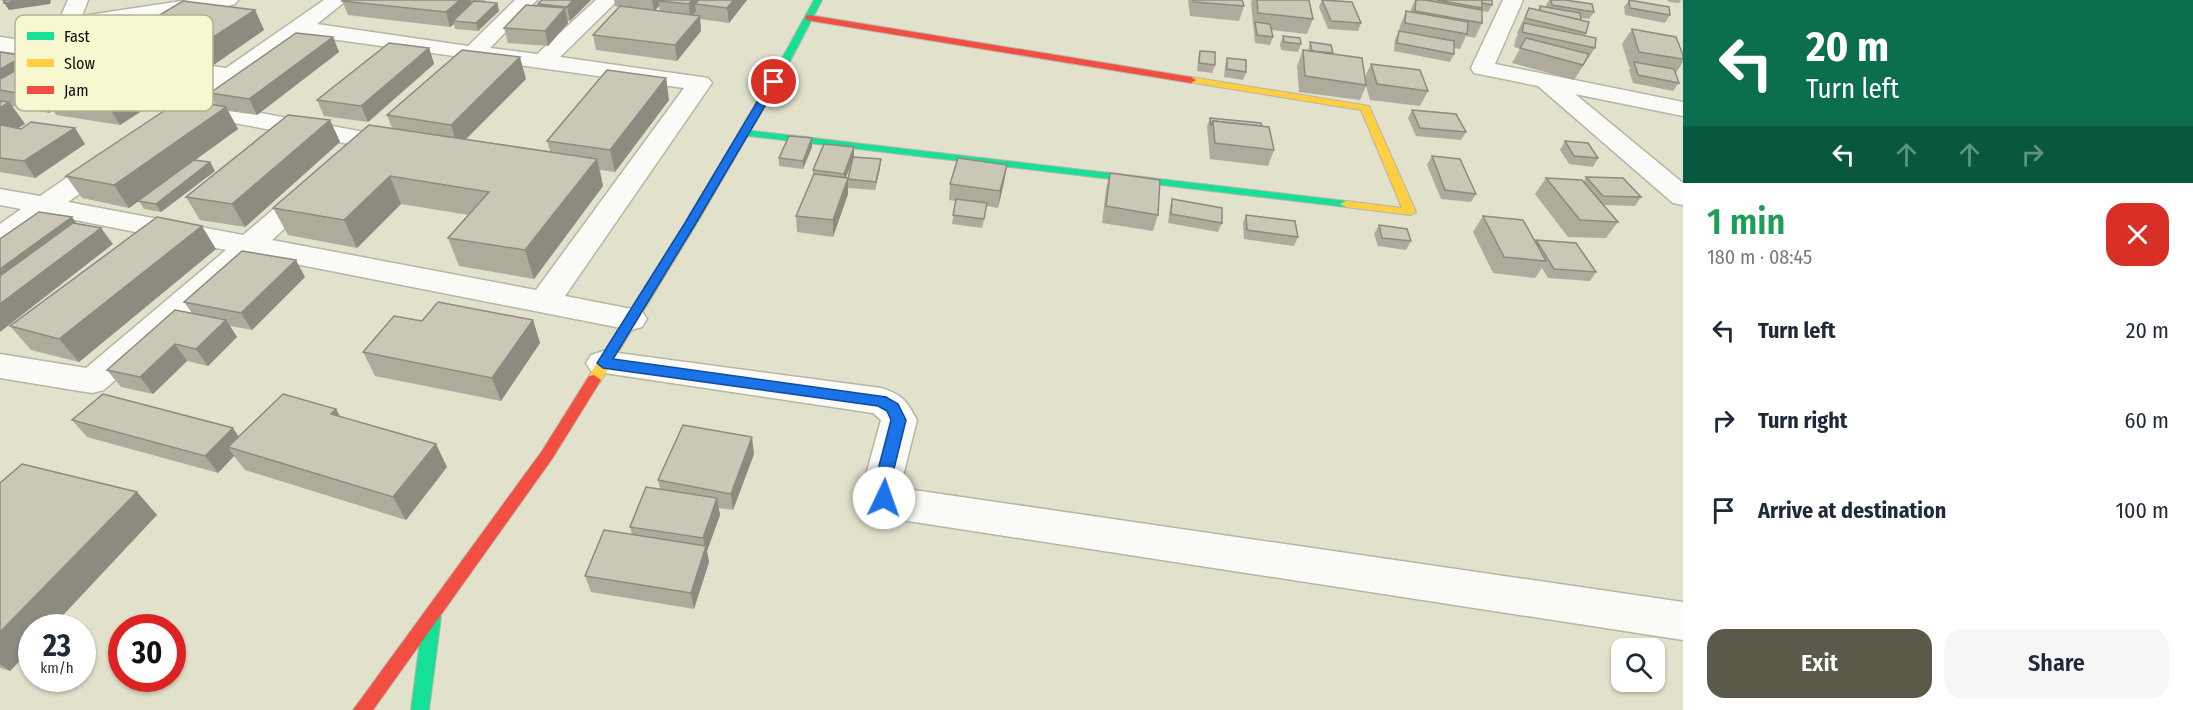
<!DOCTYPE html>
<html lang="en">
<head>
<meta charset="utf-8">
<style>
  :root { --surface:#fff; --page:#f6f6f7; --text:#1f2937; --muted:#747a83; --accent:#5a594a }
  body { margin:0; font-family:"Fira Sans Condensed",sans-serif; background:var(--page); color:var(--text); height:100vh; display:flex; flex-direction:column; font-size:22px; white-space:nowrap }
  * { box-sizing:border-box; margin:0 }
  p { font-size:20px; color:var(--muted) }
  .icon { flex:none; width:33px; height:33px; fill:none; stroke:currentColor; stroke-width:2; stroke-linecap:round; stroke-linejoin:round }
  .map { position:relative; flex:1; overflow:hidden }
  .sheet { display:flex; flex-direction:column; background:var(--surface); width:510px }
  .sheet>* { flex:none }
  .top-card { background:#0b6e4f; color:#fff; overflow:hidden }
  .fabs { position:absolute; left:1611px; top:638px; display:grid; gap:12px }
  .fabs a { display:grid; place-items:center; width:54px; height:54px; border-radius:12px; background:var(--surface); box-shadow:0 2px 4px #0004; font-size:30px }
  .speed { position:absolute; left:18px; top:614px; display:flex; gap:12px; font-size:30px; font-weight:700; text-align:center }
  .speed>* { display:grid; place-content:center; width:78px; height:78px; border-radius:50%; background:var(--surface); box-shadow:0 2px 4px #0004; line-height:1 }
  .speed small { font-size:15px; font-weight:400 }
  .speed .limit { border:9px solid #d22; background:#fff; color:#111 }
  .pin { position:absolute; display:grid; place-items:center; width:51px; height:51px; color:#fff; margin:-26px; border:3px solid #fff; border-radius:50%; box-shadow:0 2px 6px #0007 }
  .me { position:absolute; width:66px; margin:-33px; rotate:3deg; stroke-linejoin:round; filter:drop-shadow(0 0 4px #0008) }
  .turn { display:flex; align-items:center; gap:21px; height:126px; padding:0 24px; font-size:27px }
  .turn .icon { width:78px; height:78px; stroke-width:2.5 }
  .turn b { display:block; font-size:42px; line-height:51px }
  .lanes { display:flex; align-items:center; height:57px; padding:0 24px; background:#0003; justify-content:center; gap:30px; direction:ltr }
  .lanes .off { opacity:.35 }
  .round { display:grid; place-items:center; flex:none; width:63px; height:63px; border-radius:18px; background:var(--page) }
  .overview { display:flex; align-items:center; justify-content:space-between; height:102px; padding:0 24px }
  h1 { font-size:36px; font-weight:600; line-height:45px; color:#1e9e55 }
  .cta { display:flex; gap:12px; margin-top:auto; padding:12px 24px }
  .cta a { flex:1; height:69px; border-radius:18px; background:var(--accent); color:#fff; font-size:24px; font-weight:600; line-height:69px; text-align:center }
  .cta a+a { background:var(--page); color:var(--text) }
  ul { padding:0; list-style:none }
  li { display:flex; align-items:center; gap:18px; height:90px; padding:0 24px }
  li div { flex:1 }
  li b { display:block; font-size:22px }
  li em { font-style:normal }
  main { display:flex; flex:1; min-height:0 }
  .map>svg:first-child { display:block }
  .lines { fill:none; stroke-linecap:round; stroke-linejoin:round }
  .street-casing { stroke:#b6b6a5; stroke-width:3 }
  .fast-casing { stroke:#b6b6a5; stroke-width:2 }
  .slow-casing { stroke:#b6b6a5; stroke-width:2 }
  .jam-casing { stroke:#b6b6a5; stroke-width:2 }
  .street { fill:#fafaf7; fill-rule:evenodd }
  .fast { fill:#16e098; fill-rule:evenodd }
  .slow { fill:#ffcf43; fill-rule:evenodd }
  .jam { fill:#f24e42; fill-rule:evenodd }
  .wall { fill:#aeab9d; fill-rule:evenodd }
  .shaded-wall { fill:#8d8b80 }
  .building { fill:#cac7b7; stroke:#8d8b80; stroke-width:1.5 }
  .route { fill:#1a73e8; stroke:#114b97; stroke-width:1.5 }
  .key { fill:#f7f7d0; stroke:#b2b293; stroke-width:1.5 }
  .key-label { font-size:16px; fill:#111004 }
</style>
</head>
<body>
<main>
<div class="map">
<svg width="1683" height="710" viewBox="0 0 1683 710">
  <rect width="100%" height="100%" fill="#e1e1cc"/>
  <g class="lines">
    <defs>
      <g id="street">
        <polygon points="68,0 88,0 82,16 188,0 238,0 235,4 228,6 68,31 60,30 57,25"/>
        <polygon points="324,0 347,0 317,24 468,46 515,0 537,0 490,48 537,54 596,0 618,0 560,57 708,78 712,83 565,296 642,311 647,319 642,327 631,330 255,256 104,390 92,393 0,378 0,354 86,368 226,250 50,215 10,243 0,246 0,224 21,209 0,205 0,189 40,196 101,154 110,152 119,154 123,160 119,166 68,202 243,235 303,184 313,182 323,184 327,190 272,240 536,290 684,88 302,35 207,103 408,140 412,145 408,150 399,153 190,115 177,120 168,118 165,113 168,108 210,79 0,51 0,37 226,68"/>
        <polygon points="1503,0 1523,0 1495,64 1683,102 1683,116 1575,94 1683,183 1683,205 1673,203 1538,86 1474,73 1471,68"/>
        <path d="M603 351 881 388C903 395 906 400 917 420L900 488 1683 602V640L895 519 871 509 862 489 881 420 873 413 591 371 586 363 591 355Z"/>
      </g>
      <g id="fast">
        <polygon points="814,0 822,0 784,73 776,75 774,73"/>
        <polygon points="744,130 1346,201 1352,204 1346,207 740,135 739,133"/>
        <polygon points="432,609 438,611 441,617 429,710 411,710 423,617 426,611"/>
      </g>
      <g id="slow">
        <polygon points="779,70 784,73 697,223 599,384 589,384 587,380 589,376 685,223 774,73"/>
        <polygon points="1191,77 1369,106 1416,212 1410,215 1346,207 1340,204 1346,201 1402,208 1361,110 1188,82 1186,80"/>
      </g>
      <g id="jam">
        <polygon points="809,15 1191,77 1196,80 1191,83 806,20 806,16"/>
        <polygon points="594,375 601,380 552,459 373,710 353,710 542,451 589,376"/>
      </g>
    </defs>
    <use href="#street" class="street-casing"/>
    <use href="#fast" class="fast-casing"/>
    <use href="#slow" class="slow-casing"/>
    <use href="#jam" class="jam-casing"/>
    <use href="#street" class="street"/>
    <use href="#fast" class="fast"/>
    <use href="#slow" class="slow"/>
    <use href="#jam" class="jam"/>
  </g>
  <g class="wall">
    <polygon points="343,0 485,0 483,2 497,3 499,11 478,31 455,29 454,24 450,27 348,15 342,1"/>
    <polygon points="542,0 591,0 570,21 568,21 568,23 548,46 508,43 504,28 539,6 538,4"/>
    <path d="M614 0H747L729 23 700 19 701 31 677 61 596 50 593 35 620 7 615 6ZM659 6 660 11H655Z"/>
    <polygon points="1188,0 1242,0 1244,6 1239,21 1190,16"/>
    <polygon points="1252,0 1309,0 1313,19 1307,34 1271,30 1273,37 1270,45 1255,43 1251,3"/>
    <polygon points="1322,0 1361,23 1358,31 1328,29 1319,7"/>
    <polygon points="1415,0 1492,0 1492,5 1488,12 1482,11 1482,23 1475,38 1466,36 1460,49 1454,48 1454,54 1450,62 1394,51 1395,39 1399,31 1400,26 1406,11 1410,12"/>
    <polygon points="1549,0 1565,0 1594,12 1589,19 1581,18 1586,33 1584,36 1595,48 1574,80 1512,63 1520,49 1514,47 1516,38 1518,34 1517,33 1529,8 1538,10 1540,6 1547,7 1546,5"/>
    <polygon points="1629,0 1670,15 1665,23 1625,15 1624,7"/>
    <polygon points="1667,0 1681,0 1679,3 1669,2"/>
    <polygon points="255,10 264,30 212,66 138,56 126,35"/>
    <polygon points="1632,29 1683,55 1683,62 1676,73 1679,83 1673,91 1633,83 1629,70 1631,67 1629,67 1622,44"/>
    <polygon points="1283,36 1301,44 1298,52 1281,50 1280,44"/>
    <polygon points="333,37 339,52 257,115 228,111 238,129 195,160 210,162 215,171 161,212 144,209 139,201 129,208 82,198 66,176 216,105 210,93"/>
    <polygon points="1310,42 1333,53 1332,54 1365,77 1371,64 1428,91 1420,106 1370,100 1366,86 1360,100 1299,92 1297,66 1303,50 1308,51"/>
    <polygon points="429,48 434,64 368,122 324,116 317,100"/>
    <polygon points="1200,51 1215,65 1212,73 1197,71 1198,59"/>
    <polygon points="0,52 24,56 29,63 90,67 92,71 171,92 120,125 56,115 53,110 49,113 12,106 25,124 18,128 85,144 35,178 0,172"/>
    <polygon points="1227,58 1246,72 1243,80 1224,77 1225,66"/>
    <polygon points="666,78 669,100 615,172 600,170 603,186 534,279 459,266 448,238 469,215 401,204 357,248 288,235 273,208 392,128 387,115 526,79 466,139 550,151 547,141"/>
    <polygon points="1412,110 1466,132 1461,140 1416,136 1408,118"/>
    <polygon points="1210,118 1262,126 1274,150 1268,166 1210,159 1207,126"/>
    <polygon points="330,120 340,142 245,227 200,220 186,197"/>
    <polygon points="1565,141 1598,158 1593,167 1569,164 1560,150"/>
    <polygon points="812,147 803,169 779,166 779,158"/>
    <path d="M854 147V157L880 168 875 190 848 188V194L833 237 797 232 796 216 813 176V170ZM853 160 848 178H846Z"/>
    <polygon points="1432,156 1476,194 1471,202 1441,199 1427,165"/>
    <polygon points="1007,165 1004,182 998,208 987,206 982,228 952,224 956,201 949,200 950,184"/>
    <polygon points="1110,173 1158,215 1153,231 1102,223 1106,189"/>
    <polygon points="1586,177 1641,197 1635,206 1604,205 1618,222 1606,238 1568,237 1535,194 1546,178 1584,181"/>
    <polygon points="1172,199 1222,223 1218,232 1168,223 1170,208"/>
    <polygon points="1246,215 1298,237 1294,246 1244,239 1243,223"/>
    <polygon points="1483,216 1535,241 1536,240 1596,272 1590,281 1548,278 1542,268 1535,278 1493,273 1473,232"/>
    <polygon points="1379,225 1411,241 1406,250 1378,246 1374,234"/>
    <polygon points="216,249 79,362 31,350 10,326"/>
    <polygon points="305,277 252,330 230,326 237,337 208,366 187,361 153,394 121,387 107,370 192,313 184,302"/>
    <polygon points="533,320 540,343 501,401 375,376 363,352 422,321"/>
    <polygon points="340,416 447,467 406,520 245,470 234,456 218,473 87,437 72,420 239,437"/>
    <polygon points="754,454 733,510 718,508 720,515 707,551 709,562 694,609 591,592 585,576 632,534 630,527 660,489 658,480"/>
    <polygon points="0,483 137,492 157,515 32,627 32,648 10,671 0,668"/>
  </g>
  <g class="shaded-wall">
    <polygon points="2,0 51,0 50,4 9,10"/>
    <polygon points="460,0 471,0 473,7 453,21 454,24 450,27 446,12"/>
    <polygon points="573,0 591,0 570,21 567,7"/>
    <polygon points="652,0 665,0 658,1 659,6 654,11"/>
    <polygon points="692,0 705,0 695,4 696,11 690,19 689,4"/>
    <polygon points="734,0 747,0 729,23 727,8"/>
    <polygon points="497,3 499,11 478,31 476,23"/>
    <polygon points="565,8 568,23 548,46 545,31"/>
    <polygon points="255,10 264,30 212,66 201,45"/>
    <polygon points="700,16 701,31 677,61 675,45"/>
    <polygon points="333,37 339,52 257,115 249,99"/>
    <polygon points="429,48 434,64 368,122 361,106"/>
    <polygon points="24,56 34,71 0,90 0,69"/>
    <polygon points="520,57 526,79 458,147 451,125"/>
    <polygon points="90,67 99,83 46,99 53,110 49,113 39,97"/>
    <polygon points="163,76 171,92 120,125 110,109"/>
    <polygon points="666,78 669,100 615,172 610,150"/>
    <polygon points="9,102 25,124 0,139 0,108"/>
    <polygon points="226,107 238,129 129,208 114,185"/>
    <polygon points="330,120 340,142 245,227 232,204"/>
    <polygon points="75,128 85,144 35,178 24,161"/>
    <polygon points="812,138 812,147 803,169 803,161"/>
    <polygon points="854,147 854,156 844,182 844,174"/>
    <polygon points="597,159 603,186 534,279 525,250"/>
    <polygon points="881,159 880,168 875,190 876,182"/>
    <polygon points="210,162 215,171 161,212 156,204"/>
    <polygon points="1007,165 1004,182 998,208 1000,191"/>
    <polygon points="390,176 401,204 357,248 344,220"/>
    <polygon points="848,178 848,194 833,237 833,220"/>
    <polygon points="72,217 84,234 0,296 0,269"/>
    <polygon points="202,226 216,249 79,362 59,339"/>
    <polygon points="101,228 113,244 0,332 0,304"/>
    <polygon points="296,260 305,277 252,330 241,313"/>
    <polygon points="226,320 237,337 208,366 196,349"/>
    <polygon points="533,320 540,343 501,401 492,378"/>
    <polygon points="175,344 187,361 153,394 140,377"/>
    <polygon points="336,409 349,432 331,414"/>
    <polygon points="233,428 244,445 228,447 234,456 218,473 205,456"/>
    <polygon points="752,437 754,454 733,510 731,494"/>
    <polygon points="436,444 447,467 406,520 393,497"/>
    <polygon points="137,492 157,515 52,627 32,627 32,648 10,671 0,664 0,632"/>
    <polygon points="717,498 720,515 707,551 709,562 694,609 691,593 705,549 703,538"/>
  </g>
  <g class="building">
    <polygon points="5,0 22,0 4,3"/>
    <polygon points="343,0 460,0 446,12 342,1"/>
    <polygon points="542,0 573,0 567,7 538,4"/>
    <polygon points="659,0 692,0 689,4 658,1"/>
    <polygon points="699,0 734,0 727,8 695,4"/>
    <polygon points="1193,0 1242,0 1244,6 1194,2"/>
    <polygon points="1257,0 1309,0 1313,19 1258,13"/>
    <polygon points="1322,0 1352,2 1361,23 1331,21"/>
    <polygon points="1416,0 1425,0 1482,10 1482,23 1415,11"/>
    <polygon points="1437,0 1482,0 1482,8"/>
    <polygon points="1482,0 1492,0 1492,5 1482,3"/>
    <polygon points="1551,0 1565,0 1592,4 1594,12 1552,5"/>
    <polygon points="1629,0 1669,7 1670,15 1630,8"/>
    <polygon points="183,1 255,10 201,45 126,35"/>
    <polygon points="474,1 497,3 476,23 453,21"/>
    <polygon points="526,5 565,8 545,31 504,28"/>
    <polygon points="620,6 700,16 675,45 593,35"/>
    <polygon points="1540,6 1580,13 1581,20 1540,11"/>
    <polygon points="1529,8 1589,22 1586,33 1525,18"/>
    <polygon points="1406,11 1468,22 1467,34 1405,23"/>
    <polygon points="1255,22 1270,24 1273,37 1257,35"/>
    <polygon points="1524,23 1596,38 1595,48 1522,32"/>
    <polygon points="1632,29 1676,37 1683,55 1683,59 1639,52"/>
    <polygon points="1399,31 1454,41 1454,54 1397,43"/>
    <polygon points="296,33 333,37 249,99 210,93"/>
    <polygon points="1283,36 1300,38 1301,44 1284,42"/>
    <polygon points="1526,38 1589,54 1583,65 1520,48"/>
    <polygon points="1310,42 1331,45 1333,53 1312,51"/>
    <polygon points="389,43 429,48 361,106 317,100"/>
    <polygon points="462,50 520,57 451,125 387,115"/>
    <polygon points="1303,50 1362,58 1366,85 1305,76"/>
    <polygon points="1200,51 1215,52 1215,65 1199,63"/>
    <polygon points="0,52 24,56 0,69"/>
    <polygon points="1227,58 1246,60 1246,72 1227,69"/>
    <polygon points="37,59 90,67 39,97 0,90 0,79"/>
    <polygon points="1634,62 1674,69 1679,83 1638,75"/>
    <polygon points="1371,64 1420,70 1428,91 1377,84"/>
    <polygon points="607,70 666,78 610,150 547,141"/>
    <polygon points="182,99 226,107 114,185 66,176"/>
    <polygon points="0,101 9,102 0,108"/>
    <polygon points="1412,110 1456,114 1466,132 1420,128"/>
    <polygon points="288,115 330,120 232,204 186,197"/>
    <polygon points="1210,118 1261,123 1262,126 1213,121 1211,126"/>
    <polygon points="1213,121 1269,127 1274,150 1215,143"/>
    <polygon points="31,122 75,128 24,161 0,158 0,126 1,125 21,129"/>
    <polygon points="369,125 597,159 525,250 448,238 489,192 390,176 344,220 273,208"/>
    <polygon points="789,136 812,138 803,161 779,158"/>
    <polygon points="1565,141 1588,143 1598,158 1574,156"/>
    <polygon points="824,144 854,147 844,174 813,170"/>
    <polygon points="1432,156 1460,159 1476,194 1445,190"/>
    <polygon points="853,157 881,159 876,182 848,179"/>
    <polygon points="958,158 1007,165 1000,191 950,184"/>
    <polygon points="194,160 210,162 156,204 138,201"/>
    <polygon points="1110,173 1160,180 1158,215 1106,206"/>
    <polygon points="814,174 848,178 833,220 796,216"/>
    <polygon points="1586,177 1623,178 1641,197 1603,196"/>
    <polygon points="1546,178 1582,180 1618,222 1580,220"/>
    <polygon points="956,199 987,203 984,219 953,215"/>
    <polygon points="1172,199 1222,208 1222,223 1171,214"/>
    <polygon points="39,212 72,217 0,269 0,239"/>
    <polygon points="1246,215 1295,221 1298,237 1247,230"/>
    <polygon points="1483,216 1523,220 1546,261 1504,257"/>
    <polygon points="157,217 202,226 59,339 10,326"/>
    <polygon points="73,223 101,228 0,304 0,276"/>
    <polygon points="1379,225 1407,229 1411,241 1382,238"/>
    <polygon points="1536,240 1576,243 1596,272 1554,269"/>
    <polygon points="242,251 296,260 241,313 184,302"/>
    <polygon points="438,302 533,320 492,378 363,352 394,316 422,321"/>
    <polygon points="175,310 226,320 196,349 175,344 140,377 107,370"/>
    <polygon points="103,394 233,428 205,456 72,420"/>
    <polygon points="283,394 336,409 331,414 436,444 393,497 228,447"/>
    <polygon points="683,425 752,437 731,494 658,480"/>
    <polygon points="22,464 137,492 0,632 0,483"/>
    <polygon points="646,487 717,498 703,538 630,527"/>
    <polygon points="604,530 706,546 691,593 585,576"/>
  </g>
  <polygon class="route" points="774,79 779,82 696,223 613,359 886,397 898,404 906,420 889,489 892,498 890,503 884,505 879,503 873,489 891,420 887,411 878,406 603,368 597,363 685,223 769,82"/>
  <rect x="15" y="15" width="198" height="96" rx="9" class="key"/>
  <rect x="27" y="32" width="27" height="8" fill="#16e098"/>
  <rect x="27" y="59" width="27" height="8" fill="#ffcf43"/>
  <rect x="27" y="86" width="27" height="8" fill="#f24e42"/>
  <g class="key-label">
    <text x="64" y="42">Fast</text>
    <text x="64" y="69">Slow</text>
    <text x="64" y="96">Jam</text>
  </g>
</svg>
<div class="fabs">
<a><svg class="icon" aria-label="search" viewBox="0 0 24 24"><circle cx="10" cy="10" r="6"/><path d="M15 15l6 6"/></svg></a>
</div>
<div class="speed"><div>23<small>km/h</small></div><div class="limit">30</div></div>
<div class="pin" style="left:774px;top:82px;background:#d93025"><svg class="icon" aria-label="arrive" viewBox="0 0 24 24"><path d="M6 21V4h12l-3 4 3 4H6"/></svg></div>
<svg class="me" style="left:884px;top:498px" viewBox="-20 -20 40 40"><circle r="19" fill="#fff"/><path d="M0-13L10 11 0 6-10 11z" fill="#1a73e8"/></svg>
</div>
<section class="sheet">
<div class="top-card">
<div class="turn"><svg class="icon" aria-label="left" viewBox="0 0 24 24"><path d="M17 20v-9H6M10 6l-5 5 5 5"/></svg><div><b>20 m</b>Turn left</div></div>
<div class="lanes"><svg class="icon" aria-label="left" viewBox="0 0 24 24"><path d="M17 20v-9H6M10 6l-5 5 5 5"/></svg><svg class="icon off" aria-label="ahead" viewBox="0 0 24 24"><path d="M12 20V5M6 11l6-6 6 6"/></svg><svg class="icon off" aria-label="ahead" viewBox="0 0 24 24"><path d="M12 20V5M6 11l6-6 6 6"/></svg><svg class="icon off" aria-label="right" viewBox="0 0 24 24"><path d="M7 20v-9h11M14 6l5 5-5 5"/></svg></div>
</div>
<div class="overview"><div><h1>1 min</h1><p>180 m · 08:45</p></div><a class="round" style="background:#d93025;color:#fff"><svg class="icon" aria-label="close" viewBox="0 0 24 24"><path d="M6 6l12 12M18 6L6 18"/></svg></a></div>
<ul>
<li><svg class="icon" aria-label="left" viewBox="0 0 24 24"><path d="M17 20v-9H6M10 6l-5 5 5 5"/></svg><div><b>Turn left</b></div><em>20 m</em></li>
<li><svg class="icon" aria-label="right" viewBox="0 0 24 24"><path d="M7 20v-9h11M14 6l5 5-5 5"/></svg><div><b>Turn right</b></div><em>60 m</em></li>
<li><svg class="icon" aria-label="arrive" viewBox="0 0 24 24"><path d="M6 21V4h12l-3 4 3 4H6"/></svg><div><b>Arrive at destination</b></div><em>100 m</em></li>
</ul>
<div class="cta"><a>Exit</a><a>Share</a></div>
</section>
</main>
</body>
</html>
